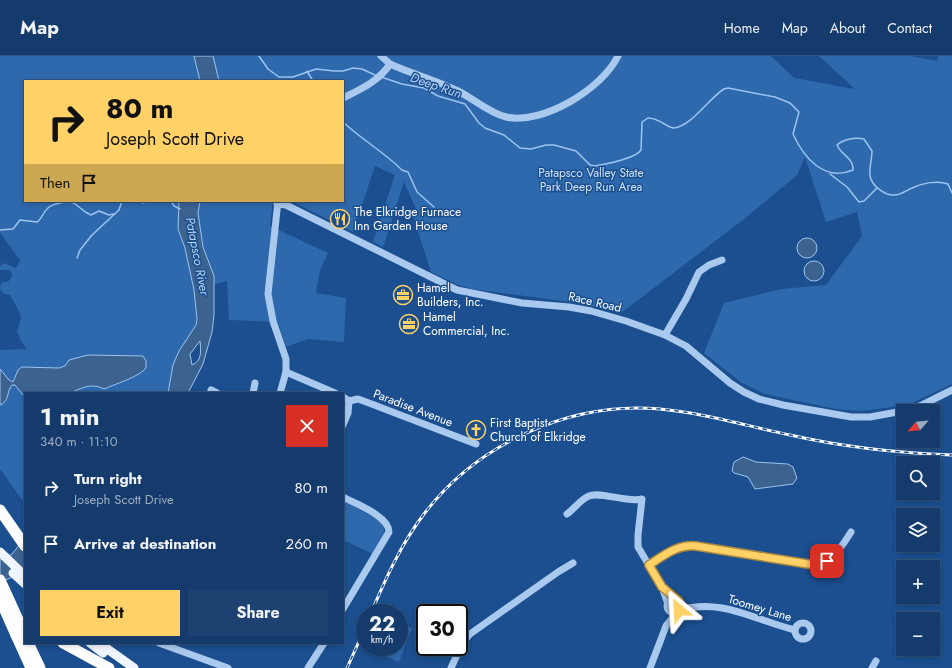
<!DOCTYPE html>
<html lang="en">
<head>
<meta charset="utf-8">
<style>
  :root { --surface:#143b6b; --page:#1d4271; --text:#f1f3f6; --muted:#9dadc1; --line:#33557e; --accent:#ffd166 }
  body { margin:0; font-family:Jost,sans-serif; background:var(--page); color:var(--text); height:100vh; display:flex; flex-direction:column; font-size:15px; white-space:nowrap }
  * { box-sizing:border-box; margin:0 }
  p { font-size:13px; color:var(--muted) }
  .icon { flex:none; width:22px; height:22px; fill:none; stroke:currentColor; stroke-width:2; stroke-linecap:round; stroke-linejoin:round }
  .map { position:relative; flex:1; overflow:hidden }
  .side { position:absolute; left:24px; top:336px; width:320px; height:252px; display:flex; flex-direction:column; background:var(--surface); border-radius:0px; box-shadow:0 2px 6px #0003,0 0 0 1px var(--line) }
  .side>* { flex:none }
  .banner { position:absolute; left:24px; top:24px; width:320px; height:122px; border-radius:0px; box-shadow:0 2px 6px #0003,0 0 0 1px var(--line); background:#ffd166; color:#111; overflow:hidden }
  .needle { width:26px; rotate:243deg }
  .fabs { position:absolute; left:896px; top:348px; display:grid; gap:8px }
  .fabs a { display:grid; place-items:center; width:44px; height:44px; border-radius:0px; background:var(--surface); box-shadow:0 2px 6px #0003,0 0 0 1px var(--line); font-size:20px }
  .speed { position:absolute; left:356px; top:548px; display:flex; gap:8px; font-size:20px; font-weight:700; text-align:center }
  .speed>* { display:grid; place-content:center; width:52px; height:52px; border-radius:50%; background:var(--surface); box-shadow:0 2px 6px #0003,0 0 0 1px var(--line); line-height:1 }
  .speed small { font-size:10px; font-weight:400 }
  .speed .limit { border:2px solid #111; border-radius:6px; background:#fff; color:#111 }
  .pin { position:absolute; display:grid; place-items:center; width:34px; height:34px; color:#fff; margin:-17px; border-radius:8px; box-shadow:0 2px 6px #0006 }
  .me { position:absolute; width:44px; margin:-22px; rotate:333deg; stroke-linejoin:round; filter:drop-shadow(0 0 3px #0008) }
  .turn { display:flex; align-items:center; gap:14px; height:84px; padding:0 16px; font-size:18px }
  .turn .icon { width:52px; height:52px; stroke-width:2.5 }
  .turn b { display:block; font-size:28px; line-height:34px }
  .then { display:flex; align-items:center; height:38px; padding:0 16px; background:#0003; gap:8px; font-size:15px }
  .round { display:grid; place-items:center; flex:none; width:42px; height:42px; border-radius:0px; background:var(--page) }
  .headline { display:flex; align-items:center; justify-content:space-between; height:68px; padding:0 16px }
  h1 { font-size:24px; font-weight:700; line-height:30px }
  .button { display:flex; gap:8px; margin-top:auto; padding:8px 16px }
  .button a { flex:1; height:46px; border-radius:0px; background:var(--accent); color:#111; font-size:16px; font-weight:700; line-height:46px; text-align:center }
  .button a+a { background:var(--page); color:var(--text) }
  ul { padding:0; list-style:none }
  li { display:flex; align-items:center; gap:12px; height:56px; padding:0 16px }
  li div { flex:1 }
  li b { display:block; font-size:15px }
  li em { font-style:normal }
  header { display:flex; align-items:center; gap:24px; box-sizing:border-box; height:56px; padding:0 20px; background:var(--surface); border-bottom:1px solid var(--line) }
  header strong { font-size:19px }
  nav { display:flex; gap:22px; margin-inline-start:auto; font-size:14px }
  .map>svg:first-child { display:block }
  .green { fill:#2e69ad }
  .water { fill:#3c6290; stroke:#9cc4f0; fill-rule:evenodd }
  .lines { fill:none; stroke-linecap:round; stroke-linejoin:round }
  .stream { stroke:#9cc4f0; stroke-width:1.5 }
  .building { fill:#4478b7 }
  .minor { stroke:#a9c9ee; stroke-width:7 }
  .major { stroke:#f0f6ff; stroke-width:9 }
  .highway { stroke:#fff; stroke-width:11 }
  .rail-casing { stroke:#fff; stroke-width:3 }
  .rail { stroke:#1b4f8f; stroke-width:1.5; stroke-dasharray:4.5; stroke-linecap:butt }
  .highway-bridge { stroke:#fff; stroke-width:11 }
  .route-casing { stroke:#a68842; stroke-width:10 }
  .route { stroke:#ffd166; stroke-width:7 }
  .labels { text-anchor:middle; stroke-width:3; stroke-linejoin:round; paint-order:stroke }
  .park-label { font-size:12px; fill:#cfe3fa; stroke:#1b4f8f }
  .poi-label { font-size:12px; fill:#fff; stroke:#1b4f8f; text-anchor:start }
  .street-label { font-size:12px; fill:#fff; stroke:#1b4f8f }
  .water-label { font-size:13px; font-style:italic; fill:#b5d3f5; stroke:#1b4f8f }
</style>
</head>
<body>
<header>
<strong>Map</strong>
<nav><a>Home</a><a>Map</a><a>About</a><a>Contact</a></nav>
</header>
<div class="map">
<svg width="952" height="612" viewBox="0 0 952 612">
  <rect width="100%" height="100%" fill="#1b4f8f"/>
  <g class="green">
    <polygon points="0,0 771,0 794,22 855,33 819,0 910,0 937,5 938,0 952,0 952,328 908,349 860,355 836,353 765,338 742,327 704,297 724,247 782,233 826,229 862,180 857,156 826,166 805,101 797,119 739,167 621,257 578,247 472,233 458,229 431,216 413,160 416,153 404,126 383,191 373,186 395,119 375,110 353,176 291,145 343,145 343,25 25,25 25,145 273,145 270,170 328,197 320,214 316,237 346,242 344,286 308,283 286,291 278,266 229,264 227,225 194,233 196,251 196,269 179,295 173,309 168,337 25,337 25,448 0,413 0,294 27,293 21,285 17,275 21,263 20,257 10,239 4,238 0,233 1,227 9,225 12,220 11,216 9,214 0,214 0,210 5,207 15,212 17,211 20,204 0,177"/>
    <polygon points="343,444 382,466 385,477 373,498 343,484"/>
    <polygon points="399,567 412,572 399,606 371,594 372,591 399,591"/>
  </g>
  <g class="water">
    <polygon points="194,0 213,0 219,25 200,25"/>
    <path d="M179 145H200L198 157 203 191 214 220V259L212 276 203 308 188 337H168L173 309 179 295 196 269 197 263 194 234 185 192 178 173ZM200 285C201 295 202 305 192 309L190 298Z"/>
    <circle cx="807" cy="192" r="10"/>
    <circle cx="814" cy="215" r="10"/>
    <path d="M88 299 143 300 146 305V312C139 321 115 328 104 333 91 326 81 333 69 337 60 339 35 337 25 337L23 339 15 329H12C6 336 10 345 0 349V313L9 324 13 326 18 314 22 311 59 312 65 310 69 304Z"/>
    <polygon points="743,401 756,406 788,408 793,411 797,422 793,428 755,433 748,421 734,417 732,415 734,406"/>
    <polygon points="25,482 25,511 13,521 0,526 0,504 12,498"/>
  </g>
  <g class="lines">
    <g class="stream">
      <polyline points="259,0 268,13 279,21 293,21 316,13 334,15 343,15 353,12 362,13 377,20"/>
      <polyline points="307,15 313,25"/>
      <path d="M381 21 402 28 424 32 438 40 465 48 479 67 485 72 504 79 520 92 531 93 546 89H554L576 95 590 109 595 110C606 108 635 103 641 94L642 66 648 62C660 62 667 72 674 72 692 70 710 41 724 33L728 32 775 41 790 47 799 56 793 78C804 102 824 126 853 114 854 102 841 99 837 89 844 83 855 81 864 83L872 95C872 103 869 112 870 120 872 130 885 140 895 139 901 139 907 134 912 132 922 127 938 124 948 128L952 137"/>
      <path d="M343 66C361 83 384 96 402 114L408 116 417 136 434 151"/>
      <polyline points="830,118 847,131 859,146 864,145 877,132"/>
      <polyline points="140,145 143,147 148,145"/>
      <polyline points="171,145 174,150 180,153"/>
      <path d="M0 174 13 173 20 164 37 166C42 163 43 156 48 152 51 149 56 148 60 147 79 143 76 153 91 159L99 155 109 159 114 158"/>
      <polyline points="77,202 80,194 92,179 119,154 122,145"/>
    </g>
  </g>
  <polygon class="building" points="474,367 481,369 477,382 470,379"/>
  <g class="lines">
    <g class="minor">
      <path d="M381 0 390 8C412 18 436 24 458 35 474 43 489 57 506 61 543 69 602 33 618 0"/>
      <path d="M343 42C361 33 379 25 390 8"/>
      <polyline points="278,145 268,238 273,265 286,303 286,316 280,337"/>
      <polyline points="277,148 286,149 457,234 522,247 569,251 591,255 626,265 665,279 686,290 730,327 744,336 759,343 783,349 851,361 870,361 903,355"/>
      <polyline points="665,279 686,243 699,216 709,209 722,204"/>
      <polyline points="286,316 335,337"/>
      <polyline points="211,334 217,337"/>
      <polyline points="253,337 255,327"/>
      <polyline points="343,341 349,345 358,343 369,347 476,388"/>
      <polyline points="904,355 922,349 952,334"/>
      <polyline points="343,369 348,357 349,345"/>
      <path d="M343 441C356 448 389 460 389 476L343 553"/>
      <path d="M567 458C574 453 581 443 589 440 600 435 627 447 642 443L638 479V491L662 531 668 548"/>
      <path d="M649 509 672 494 690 489 808 508C831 508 840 494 851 476"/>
      <circle cx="674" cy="550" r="7"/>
      <path d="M679 554C723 542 754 564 795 574"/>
      <circle cx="803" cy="575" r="8"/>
      <polyline points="159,587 228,612"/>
      <polyline points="308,612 324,587"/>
      <polyline points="451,612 463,586 470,578 558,516 573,507"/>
      <polyline points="650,612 666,570 677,556"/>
      <polyline points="872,612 876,605"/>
    </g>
    <g class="major">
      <polyline points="0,496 25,520"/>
      <polyline points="13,517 25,528"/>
      <polyline points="90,587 103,597"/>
      <polyline points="99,587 134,612"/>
    </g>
    <g class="highway">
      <polyline points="0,454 25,490"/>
      <polyline points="16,579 31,612"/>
      <polyline points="28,587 40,612"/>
      <polyline points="63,587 109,612"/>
    </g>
    <defs>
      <g id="rail">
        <path d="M371 557C386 522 401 488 424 458 478 387 571 345 660 353 704 357 747 370 790 379 843 391 897 397 952 399"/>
        <polyline points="347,612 365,572"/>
      </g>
    </defs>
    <use href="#rail" class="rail-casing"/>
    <use href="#rail" class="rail"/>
    <g class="highway-bridge">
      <polyline points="0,524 25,579"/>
      <polyline points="0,543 16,579"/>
    </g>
  </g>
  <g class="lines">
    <defs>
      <path id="route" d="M679 554 681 551 679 545 662 531 649 509C663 500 677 488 696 490L808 508 821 507 827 505"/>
    </defs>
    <use href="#route" class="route-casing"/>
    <use href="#route" class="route"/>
  </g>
  <defs>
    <symbol id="restaurant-ring" viewBox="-11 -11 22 22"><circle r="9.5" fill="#1b4f8f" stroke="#ffd166" stroke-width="1.5"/><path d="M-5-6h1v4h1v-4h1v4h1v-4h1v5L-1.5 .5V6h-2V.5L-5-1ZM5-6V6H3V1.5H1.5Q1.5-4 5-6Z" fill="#ffd166"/></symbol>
    <symbol id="office-ring" viewBox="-11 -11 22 22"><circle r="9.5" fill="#1b4f8f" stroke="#ffd166" stroke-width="1.5"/><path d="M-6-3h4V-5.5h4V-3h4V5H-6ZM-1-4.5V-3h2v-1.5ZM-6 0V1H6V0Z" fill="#ffd166"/></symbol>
    <symbol id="church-ring" viewBox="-11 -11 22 22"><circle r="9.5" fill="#1b4f8f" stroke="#ffd166" stroke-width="1.5"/><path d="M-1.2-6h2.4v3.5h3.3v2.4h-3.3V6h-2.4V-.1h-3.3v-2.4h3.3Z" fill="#ffd166"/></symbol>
  </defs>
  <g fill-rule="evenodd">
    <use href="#restaurant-ring" x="329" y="152" width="22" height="22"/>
    <use href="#office-ring" x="392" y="228" width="22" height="22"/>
    <use href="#office-ring" x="398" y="257" width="22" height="22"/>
    <use href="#church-ring" x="465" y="363" width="22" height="22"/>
  </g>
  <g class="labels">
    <g class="park-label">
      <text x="591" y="121">Patapsco Valley State<tspan x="591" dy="14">Park Deep Run Area</tspan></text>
    </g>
    <g class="poi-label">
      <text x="354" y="160">The Elkridge Furnace<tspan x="354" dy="14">Inn Garden House</tspan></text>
      <text x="417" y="236">Hamel<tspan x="417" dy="14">Builders, Inc.</tspan></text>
      <text x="423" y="265">Hamel<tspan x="423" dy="14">Commercial, Inc.</tspan></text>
      <text x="490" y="371">First Baptist<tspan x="490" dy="14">Church of Elkridge</tspan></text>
    </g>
    <g class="street-label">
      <text transform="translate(595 246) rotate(13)" y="4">Race Road</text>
      <text transform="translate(413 352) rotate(21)" y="4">Paradise Avenue</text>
      <text transform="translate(760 552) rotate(17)" y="4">Toomey Lane</text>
    </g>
    <g class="water-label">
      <text transform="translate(436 29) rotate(19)" y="5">Deep Run</text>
      <text transform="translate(198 200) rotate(79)" y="5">Patapsco River</text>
    </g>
  </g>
</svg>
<div class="fabs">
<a><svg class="needle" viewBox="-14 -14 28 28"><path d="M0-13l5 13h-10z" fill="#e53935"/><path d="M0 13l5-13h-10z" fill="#9dadc1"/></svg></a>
<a><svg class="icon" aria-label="search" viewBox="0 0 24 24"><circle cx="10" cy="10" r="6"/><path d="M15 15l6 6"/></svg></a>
<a><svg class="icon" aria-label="layers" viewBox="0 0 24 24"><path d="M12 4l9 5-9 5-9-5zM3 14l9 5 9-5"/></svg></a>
<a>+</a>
<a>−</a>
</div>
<div class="speed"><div>22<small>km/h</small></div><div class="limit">30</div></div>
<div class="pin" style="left:827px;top:505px;background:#d93025"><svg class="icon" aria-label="arrive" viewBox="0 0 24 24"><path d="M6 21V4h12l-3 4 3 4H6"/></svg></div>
<svg class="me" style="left:679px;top:554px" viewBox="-20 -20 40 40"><path d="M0-17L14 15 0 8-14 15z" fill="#ffd166" stroke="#fff" stroke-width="4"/></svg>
<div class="banner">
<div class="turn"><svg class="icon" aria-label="right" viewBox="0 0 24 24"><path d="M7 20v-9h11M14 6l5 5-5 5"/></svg><div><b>80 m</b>Joseph Scott Drive</div></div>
<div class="then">Then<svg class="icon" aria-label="arrive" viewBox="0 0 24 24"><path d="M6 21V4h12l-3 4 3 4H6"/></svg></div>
</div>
<section class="side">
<div class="headline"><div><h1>1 min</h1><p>340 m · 11:10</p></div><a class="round" style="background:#d93025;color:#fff"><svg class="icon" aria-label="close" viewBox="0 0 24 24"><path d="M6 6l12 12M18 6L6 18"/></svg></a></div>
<ul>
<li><svg class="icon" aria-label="right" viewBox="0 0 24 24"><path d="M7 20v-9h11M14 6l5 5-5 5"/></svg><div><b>Turn right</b><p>Joseph Scott Drive</p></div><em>80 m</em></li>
<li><svg class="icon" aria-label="arrive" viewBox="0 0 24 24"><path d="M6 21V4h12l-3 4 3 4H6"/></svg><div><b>Arrive at destination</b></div><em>260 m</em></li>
</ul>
<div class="button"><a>Exit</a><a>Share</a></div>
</section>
</div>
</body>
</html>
